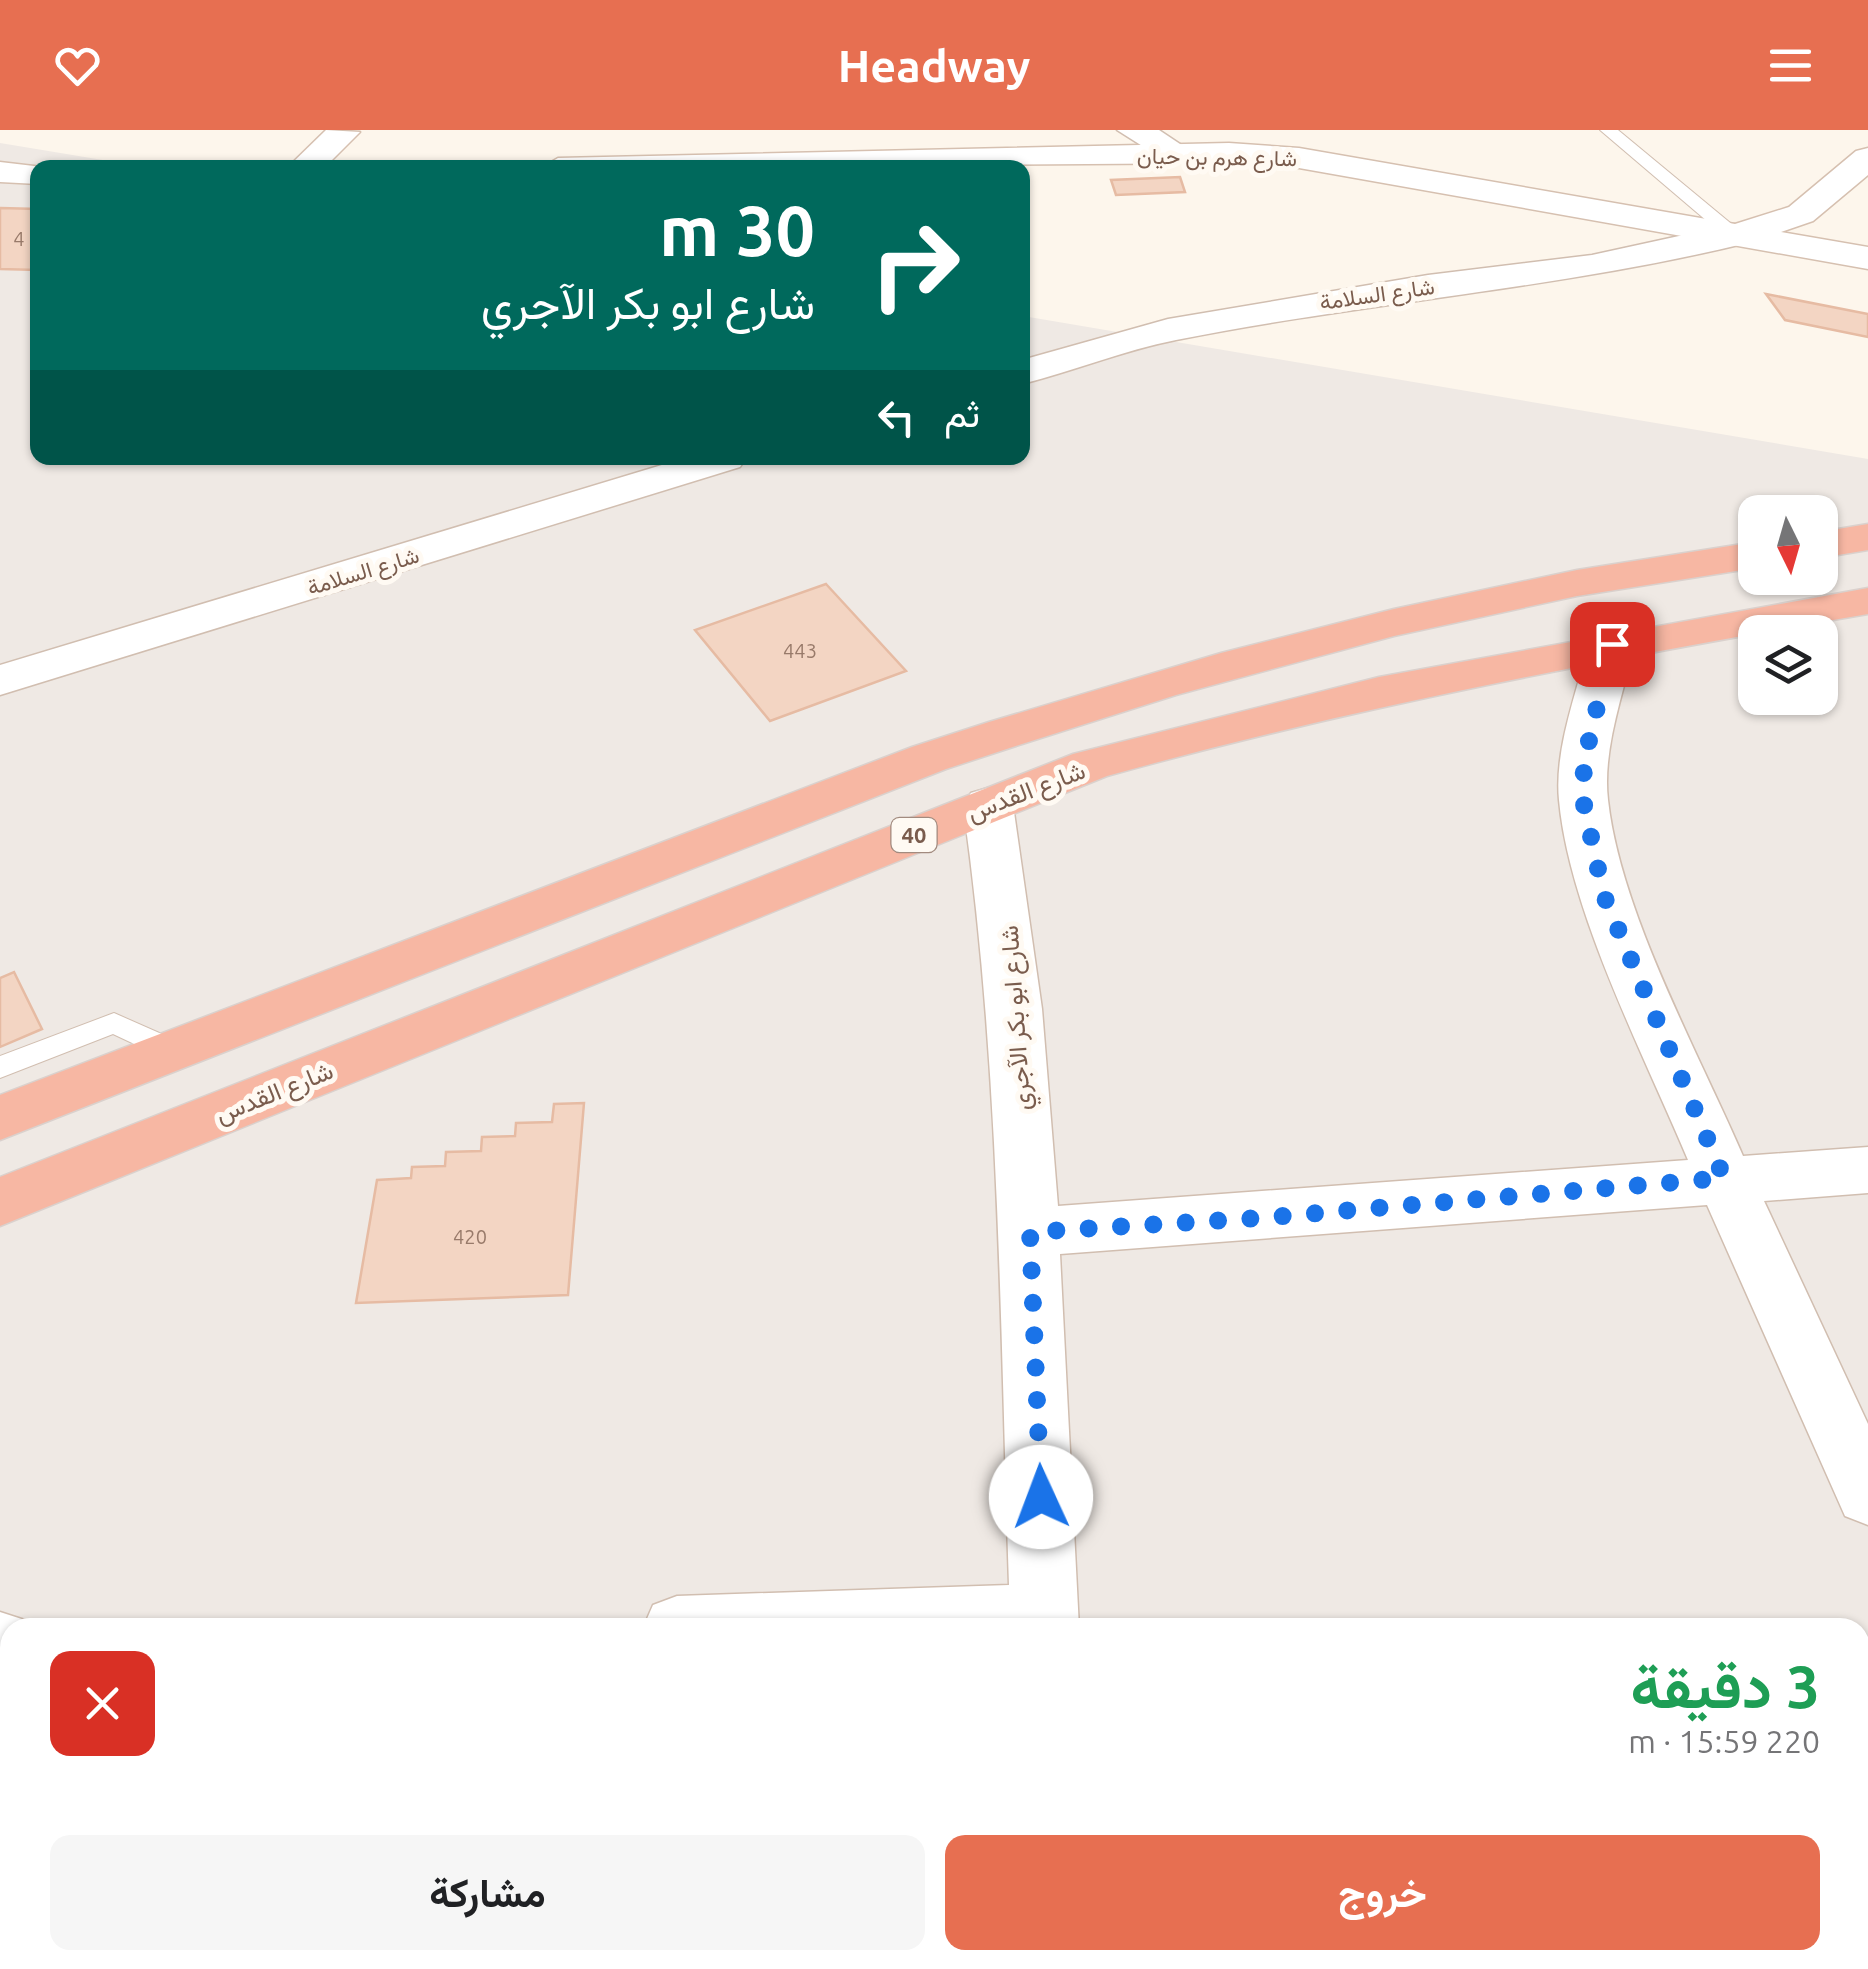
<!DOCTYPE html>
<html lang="ar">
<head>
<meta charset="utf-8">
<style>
  :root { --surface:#fff; --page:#f6f6f6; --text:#202124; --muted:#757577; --accent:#e76f51 }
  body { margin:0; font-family:Ubuntu,Vazirmatn,sans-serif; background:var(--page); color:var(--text); direction:rtl; height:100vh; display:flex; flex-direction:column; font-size:38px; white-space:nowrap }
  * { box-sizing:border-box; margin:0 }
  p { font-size:32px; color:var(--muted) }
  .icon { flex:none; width:55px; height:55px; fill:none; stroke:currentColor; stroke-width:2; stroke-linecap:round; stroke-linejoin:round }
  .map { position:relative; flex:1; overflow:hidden; direction:ltr }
  .panel { position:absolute; left:0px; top:1488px; width:1870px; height:352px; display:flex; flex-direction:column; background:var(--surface); border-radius:30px 30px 0 0; box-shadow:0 2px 8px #0004; direction:rtl }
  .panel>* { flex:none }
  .guide { position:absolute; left:30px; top:30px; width:1000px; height:305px; border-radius:20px; box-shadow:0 2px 8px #0004; direction:rtl; background:#00695c; color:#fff; overflow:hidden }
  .needle { width:65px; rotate:175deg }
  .fabs { position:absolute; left:1738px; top:365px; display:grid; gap:20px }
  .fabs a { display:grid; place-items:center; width:100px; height:100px; border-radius:20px; background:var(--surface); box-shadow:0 2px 8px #0004; font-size:50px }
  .pin { position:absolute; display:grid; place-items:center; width:85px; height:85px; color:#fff; margin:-42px; border-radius:20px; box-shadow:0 5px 15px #0006 }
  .me { position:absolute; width:110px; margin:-55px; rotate:358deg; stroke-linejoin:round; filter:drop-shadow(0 0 8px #0008) }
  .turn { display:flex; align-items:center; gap:35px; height:210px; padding:0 50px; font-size:45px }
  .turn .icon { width:130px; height:130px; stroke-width:2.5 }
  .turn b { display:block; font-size:70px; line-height:85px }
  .then { display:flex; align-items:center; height:95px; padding:0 50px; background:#0003; gap:20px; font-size:38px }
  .round { display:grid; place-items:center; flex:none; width:105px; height:105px; border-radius:20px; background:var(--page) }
  .head { display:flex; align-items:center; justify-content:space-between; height:170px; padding:0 50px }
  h1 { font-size:60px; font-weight:700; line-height:75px; color:#1e9e55 }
  .primary-button { display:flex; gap:20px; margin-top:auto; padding:20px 50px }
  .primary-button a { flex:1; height:115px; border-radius:20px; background:var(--accent); color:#fff; font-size:40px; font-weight:700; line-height:115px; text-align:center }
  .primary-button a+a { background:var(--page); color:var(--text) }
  header { display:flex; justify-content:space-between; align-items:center; height:130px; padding:0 50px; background:var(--accent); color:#fff; font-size:45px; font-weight:700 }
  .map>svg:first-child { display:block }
  .industrial { fill:#efe9e4; fill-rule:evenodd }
  .building { fill:#f3d5c3; stroke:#e6bba3; stroke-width:2.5 }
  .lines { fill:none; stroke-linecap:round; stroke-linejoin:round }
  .lane-casing { stroke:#d1beb0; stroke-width:2 }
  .street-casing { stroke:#d1beb0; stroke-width:3 }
  .secondary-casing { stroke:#d6c0b0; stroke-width:3 }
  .highway-casing { stroke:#dad1cd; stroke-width:3 }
  .lane { fill:#fff; fill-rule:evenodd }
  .street { fill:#fff; fill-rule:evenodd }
  .secondary { fill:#fff; fill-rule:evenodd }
  .highway { fill:#f7b7a3; fill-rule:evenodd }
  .route { stroke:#1a73e8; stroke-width:18; stroke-dasharray:0 32.4 }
  .labels { text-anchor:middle; stroke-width:10; stroke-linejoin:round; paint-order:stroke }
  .number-label { font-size:20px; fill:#987a6a }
  .far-street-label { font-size:22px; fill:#7a5c4d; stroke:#fffaf3 }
  .shield { fill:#fffaf3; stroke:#a28b7f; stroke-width:2.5 }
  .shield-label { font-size:22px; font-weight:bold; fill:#7a5c4d }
  .street-label { font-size:25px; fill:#7a5c4d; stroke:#fffaf3 }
</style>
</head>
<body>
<header><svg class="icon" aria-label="menu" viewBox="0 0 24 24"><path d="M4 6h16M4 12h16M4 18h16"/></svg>Headway<svg class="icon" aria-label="heart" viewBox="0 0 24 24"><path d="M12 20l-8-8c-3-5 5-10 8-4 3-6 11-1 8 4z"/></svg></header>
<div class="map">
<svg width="1868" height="1839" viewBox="0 0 1868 1839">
  <rect width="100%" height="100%" fill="#fdf6ec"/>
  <path class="industrial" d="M0 13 145 37 38 38V328H1022L1023 186 1868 329V1839H0ZM1755 382H1820V448H1755ZM1755 502H1820V568H1755ZM10 1498H1860V1830H10Z"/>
  <g class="building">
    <polygon points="1180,47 1185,62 1116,65 1111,50"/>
    <polygon points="0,78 38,79 38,140 0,139"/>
    <polygon points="1766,164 1868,184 1868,207 1785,190"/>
    <polygon points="826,454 906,541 770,591 695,500"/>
    <polygon points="14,842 42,899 0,917 0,848"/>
    <polygon points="584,973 568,1165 356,1173 377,1050 411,1048 412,1037 445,1036 446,1022 481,1021 482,1007 515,1006 516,993 552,992 554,974"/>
  </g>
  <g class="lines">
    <defs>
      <g id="lane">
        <polygon points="1600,0 1618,0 1740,101 1740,109 1728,109"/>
        <polygon points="114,883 182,913 186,920 182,927 162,927 113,904 0,948 0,926"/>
      </g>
      <g id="street">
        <polygon points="1117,0 1159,0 1195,24 1190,31 1166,31"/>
        <path d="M1734 94 1747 97 1752 105 1747 113C1559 159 1366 172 1176 210 1124 220 1074 241 1022 254V230L1168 189 1428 145 1592 125Z"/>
        <polygon points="685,328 746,328 740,337 0,565 0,535"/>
        <path d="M1612 499 1628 503 1635 513C1624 562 1602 619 1608 670 1620 781 1698 922 1743 1026L1868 1017V1063L1764 1071 1868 1294V1395L1845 1386 1707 1075 1060 1124 1079 1498H643L653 1475 677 1466 1009 1455C1000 1194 1000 934 963 675L971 663 988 658 1005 663 1013 675 1042 879 1058 1076 1688 1030C1644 925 1569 781 1559 670 1554 619 1577 562 1589 513L1596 503Z"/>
        <polygon points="0,1482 34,1493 37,1498 10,1498 10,1549 0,1548"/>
        <rect x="1025" y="1830" width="76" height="9"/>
      </g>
      <g id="secondary">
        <polygon points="326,0 360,2 324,38 287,38"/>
        <polygon points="1229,13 1299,18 1735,94 1789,77 1856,21 1868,18 1868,45 1813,91 1781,102 1868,117 1868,139 1299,38 1229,33 541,38 558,28"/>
        <polygon points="0,32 51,38 38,38 38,54 0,52"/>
      </g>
      <g id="highway">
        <polygon points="1868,394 1868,420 1820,428 1820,402"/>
        <polygon points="1755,412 1755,438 1577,466 1394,506 1176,565 1022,614 946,639 0,1010 0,965 912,617 989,592 1221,523 1394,479 1577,440"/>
        <path d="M1868 458V484C1613 528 1358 576 1107 646L0 1096V1047L1073 624 1379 547Z"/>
      </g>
    </defs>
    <use href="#lane" class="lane-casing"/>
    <use href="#street" class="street-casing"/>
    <use href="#secondary" class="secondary-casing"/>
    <use href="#highway" class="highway-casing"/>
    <use href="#lane" class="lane"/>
    <use href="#street" class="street"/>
    <use href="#secondary" class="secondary"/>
    <use href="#highway" class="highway"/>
  </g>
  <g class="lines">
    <polyline class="route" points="1041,1367 1030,1102 1260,1088 1724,1048 1604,766 1583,670 1584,632 1612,514"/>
  </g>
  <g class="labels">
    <g class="number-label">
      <text x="19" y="116">4</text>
      <text x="800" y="528">443</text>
      <text x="470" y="1114">420</text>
    </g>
    <g class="far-street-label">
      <text transform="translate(1217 27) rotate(1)" y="8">شارع هرم بن حيان</text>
      <text transform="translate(1377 164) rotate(-8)" y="8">شارع السلامة</text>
      <text transform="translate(363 441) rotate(-17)" y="8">شارع السلامة</text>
    </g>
    <rect class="shield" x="891.5" y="688" width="45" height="34" rx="8"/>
    <g class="shield-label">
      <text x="914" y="713">40</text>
    </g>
    <g class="street-label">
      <text transform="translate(1026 661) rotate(-21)" y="9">شارع القدس</text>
      <text transform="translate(1015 888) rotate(-94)" y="9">شارع ابو بكر الآجري</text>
      <text transform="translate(274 962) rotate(-22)" y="9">شارع القدس</text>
    </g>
  </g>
</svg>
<div class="fabs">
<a><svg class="needle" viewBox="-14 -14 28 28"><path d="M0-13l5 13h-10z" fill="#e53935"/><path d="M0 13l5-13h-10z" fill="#757577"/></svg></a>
<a><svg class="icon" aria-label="layers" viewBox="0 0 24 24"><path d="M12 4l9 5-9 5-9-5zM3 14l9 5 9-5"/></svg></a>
</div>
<div class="pin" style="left:1612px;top:514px;background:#d93025"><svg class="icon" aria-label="arrive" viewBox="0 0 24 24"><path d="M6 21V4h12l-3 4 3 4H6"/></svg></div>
<svg class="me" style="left:1041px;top:1367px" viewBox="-20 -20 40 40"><circle r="19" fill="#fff"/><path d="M0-13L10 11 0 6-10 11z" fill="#1a73e8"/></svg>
<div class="guide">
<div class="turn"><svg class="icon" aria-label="right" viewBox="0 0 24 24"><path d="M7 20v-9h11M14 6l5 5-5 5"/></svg><div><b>30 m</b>شارع ابو بكر الآجري</div></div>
<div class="then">ثم<svg class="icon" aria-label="left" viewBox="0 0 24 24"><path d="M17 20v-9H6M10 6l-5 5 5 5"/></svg></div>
</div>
<section class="panel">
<div class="head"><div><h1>3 دقيقة</h1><p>220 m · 15:59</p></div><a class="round" style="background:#d93025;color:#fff"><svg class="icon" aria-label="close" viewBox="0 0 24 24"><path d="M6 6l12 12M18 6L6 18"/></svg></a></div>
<div class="primary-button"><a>خروج</a><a>مشاركة</a></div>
</section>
</div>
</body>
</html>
